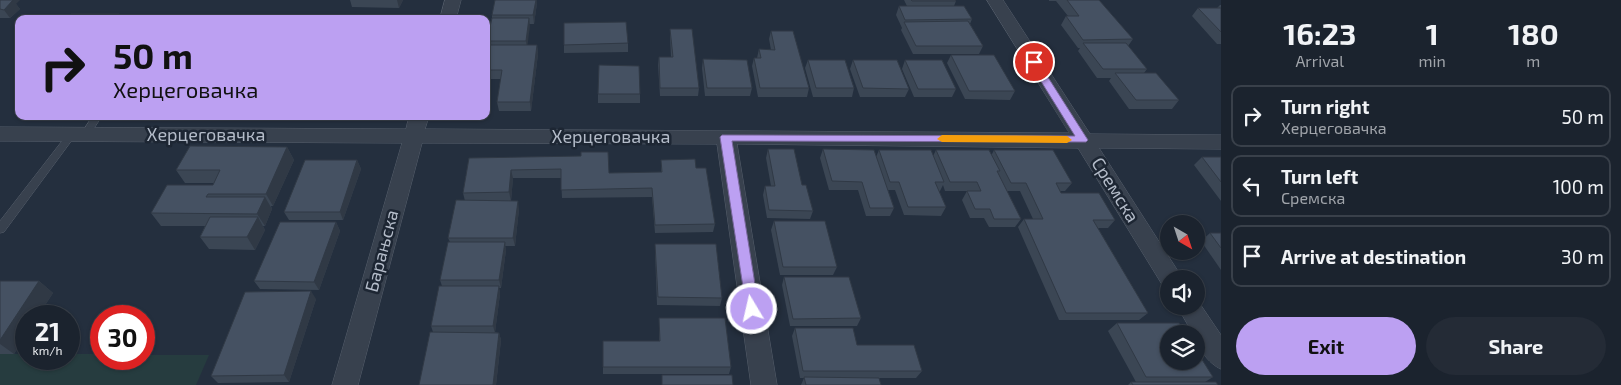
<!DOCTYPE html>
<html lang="en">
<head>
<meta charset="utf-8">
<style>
  :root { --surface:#1b232e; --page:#242b36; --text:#f1f3f6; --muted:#a0a4aa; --line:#39404a; --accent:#bca0f2 }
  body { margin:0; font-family:"Exo 2",sans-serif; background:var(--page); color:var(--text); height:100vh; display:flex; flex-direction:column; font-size:19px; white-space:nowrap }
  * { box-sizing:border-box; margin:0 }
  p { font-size:16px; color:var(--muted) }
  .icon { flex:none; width:28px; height:28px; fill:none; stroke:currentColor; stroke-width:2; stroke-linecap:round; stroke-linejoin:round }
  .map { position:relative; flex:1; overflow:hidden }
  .panel { display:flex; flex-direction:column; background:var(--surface); width:400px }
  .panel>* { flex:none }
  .guide { position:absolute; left:15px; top:15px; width:475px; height:105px; border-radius:10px; box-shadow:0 1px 4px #0004,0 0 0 1px var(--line); background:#bca0f2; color:#111; overflow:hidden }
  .needle { width:32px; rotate:141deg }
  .fabs { position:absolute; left:1160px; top:215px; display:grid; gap:10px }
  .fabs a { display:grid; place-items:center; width:45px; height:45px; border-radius:50%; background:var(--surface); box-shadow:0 1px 4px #0004,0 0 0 1px var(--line); font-size:25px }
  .speed { position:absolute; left:15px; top:305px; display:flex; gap:10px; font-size:25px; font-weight:700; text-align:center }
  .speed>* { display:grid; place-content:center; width:65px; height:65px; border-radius:50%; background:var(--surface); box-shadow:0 1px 4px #0004,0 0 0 1px var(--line); line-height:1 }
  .speed small { font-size:12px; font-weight:400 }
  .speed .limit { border:8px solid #d22; background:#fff; color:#111 }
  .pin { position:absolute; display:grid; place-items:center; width:42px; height:42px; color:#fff; margin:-21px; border:2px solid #fff; border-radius:50%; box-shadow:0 1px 5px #0007 }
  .me { position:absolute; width:55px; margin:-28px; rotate:351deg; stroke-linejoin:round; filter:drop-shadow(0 0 4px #0008) }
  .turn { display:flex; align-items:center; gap:18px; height:105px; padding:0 15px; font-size:22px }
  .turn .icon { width:65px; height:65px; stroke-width:2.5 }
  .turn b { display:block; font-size:35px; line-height:42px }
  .eta { display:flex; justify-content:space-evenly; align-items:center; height:85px; text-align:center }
  .eta b { font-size:30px; font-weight:700; line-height:35px }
  .action { display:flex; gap:10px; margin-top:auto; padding:10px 15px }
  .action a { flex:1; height:58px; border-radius:30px; background:var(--accent); color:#111; font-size:20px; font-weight:700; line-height:58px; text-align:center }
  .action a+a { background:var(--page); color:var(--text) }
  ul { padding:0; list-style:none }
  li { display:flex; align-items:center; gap:15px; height:62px; margin:0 10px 8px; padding:0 5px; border:2px solid var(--line); border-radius:10px }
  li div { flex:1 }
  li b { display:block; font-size:19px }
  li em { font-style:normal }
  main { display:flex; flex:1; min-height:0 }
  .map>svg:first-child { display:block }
  .green { fill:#263c3f }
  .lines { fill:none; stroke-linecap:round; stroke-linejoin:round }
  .lane-casing { stroke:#565f6c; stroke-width:1 }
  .street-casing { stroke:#565f6c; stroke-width:1 }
  .lane { fill:#38414e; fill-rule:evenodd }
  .street { fill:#38414e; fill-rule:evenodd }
  .wall { fill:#3b4654 }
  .shaded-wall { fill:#303945 }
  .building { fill:#455162; stroke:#303945 }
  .route { fill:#bca0f2; stroke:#7a689d }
  .slow { fill:#f59e0b }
  .labels { text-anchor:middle; stroke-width:5; stroke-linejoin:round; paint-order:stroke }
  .street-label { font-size:18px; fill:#b4bcc9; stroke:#1d2633 }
</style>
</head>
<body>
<main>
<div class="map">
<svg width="1221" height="385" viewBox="0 0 1221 385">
  <rect width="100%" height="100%" fill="#242f3e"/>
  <polygon class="green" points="0,354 26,354 26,359 69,359 69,354 101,354 101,359 144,359 144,355 209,355 196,385 0,385"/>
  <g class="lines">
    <defs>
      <g id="lane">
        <polygon points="93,116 102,116 89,136 83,136 81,134"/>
        <polygon points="72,131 75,132 77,134 75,136 4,232 0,233 0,221 69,132"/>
      </g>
      <g id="street">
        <polygon points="445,0 461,0 456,19 440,19"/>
        <polygon points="987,0 1003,0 1090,134 1221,135 1221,149 1099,148 1183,279 1169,279 1169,288 1163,286 1078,148 737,144 777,385 751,385 717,144 422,143 358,385 332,385 402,143 0,141 0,127 406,129 409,116 429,116 425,129 1069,133"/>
        <path d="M1196 298 1221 335V369C1209 364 1196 347 1196 334H1193L1177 306H1196Z"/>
      </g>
    </defs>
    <use href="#lane" class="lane-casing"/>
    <use href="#street" class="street-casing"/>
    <use href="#lane" class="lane"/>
    <use href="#street" class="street"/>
  </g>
  <g class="wall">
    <polygon points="0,0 16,4 20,9 10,18 0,18"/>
    <polygon points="350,0 403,0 399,8 352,7"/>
    <polygon points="495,0 537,0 537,3 534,24 529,24 527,45 537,45 538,54 531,111 499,111 497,102 501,79 486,79 486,45 488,45 487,41 492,18 492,15"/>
    <polygon points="904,0 955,0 956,1 954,6 972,19 970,24 983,46 979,54 913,54 901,30 902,28 896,15 899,6 907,6"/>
    <polygon points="1049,0 1099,0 1133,39 1128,46 1147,69 1144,73 1179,100 1172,109 1129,109 1109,81 1111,78 1097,78 1078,51 1080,48 1078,48 1061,25 1066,16 1068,16 1056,1 1049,1"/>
    <polygon points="1220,5 1221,5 1221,44 1217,44 1192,16 1198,8 1217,8"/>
    <polygon points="670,29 699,88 698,96 660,96 658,65 659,57 671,57 670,37"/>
    <polygon points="771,31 809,88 807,97 758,97 752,66 754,58 757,58 759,49 771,50 769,39"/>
    <polygon points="628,43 628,52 564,53 564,45"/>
    <polygon points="951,55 1015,91 1010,100 965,99 947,63"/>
    <polygon points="703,59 752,88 750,96 705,96 702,68"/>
    <polygon points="808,60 854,88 852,97 813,97 805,68"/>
    <polygon points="853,60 909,89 905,97 860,97 850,69"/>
    <polygon points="905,60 956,89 952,97 914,97 902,69"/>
    <rect x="598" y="94" width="42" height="9"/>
    <polygon points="287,147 294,160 273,206 271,206 272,209 265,226 263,226 265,230 255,250 209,249 200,237 205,226 161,226 151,213 213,185 214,183 185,183 176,170"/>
    <polygon points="768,149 802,185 813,211 810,219 767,218 763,195 765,186 771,186 766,158"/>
    <polygon points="823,149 876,157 879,150 933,156 936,150 992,154 994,150 1072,183 1065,191 1060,191 1061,193 1115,220 1108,228 1098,228 1148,313 1139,320 1059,320 1018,227 1024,219 1033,219 1020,191 1007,191 1021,219 1015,227 989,227 984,218 970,218 962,200 967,191 972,191 945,191 943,185 940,191 939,191 946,207 941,216 904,215 895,190 888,190 894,208 890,216 866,216 858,190 829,190 820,158"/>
    <polygon points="1202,157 1221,157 1221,201 1194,165"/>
    <polygon points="469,158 609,173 661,172 661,160 696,168 715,224 713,232 655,233 652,197 562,198 561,178 513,178 511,201 519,209 515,246 505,246 506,250 501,288 499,288 500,294 495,332 499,333 501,340 496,385 419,385 433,332 431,326 442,286 440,280 450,242 448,238 465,201 463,193"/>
    <polygon points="357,160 361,169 343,220 289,220 284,212"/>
    <polygon points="774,221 837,267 833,275 780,275 771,230"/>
    <polygon points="336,222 340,231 319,290 260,289 254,281"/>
    <polygon points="1210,233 1221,233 1221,270 1201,241"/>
    <polygon points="655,244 722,298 720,306 657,305 655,252"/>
    <polygon points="784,277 861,318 857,326 790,326 782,285"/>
    <polygon points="0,281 39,281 53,293 38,316 26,316 26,334 14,354 0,354"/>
    <polygon points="316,299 289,382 218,383 211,376"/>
    <polygon points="659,318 731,367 729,374 603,374 603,341 659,341"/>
    <polygon points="1117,323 1213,377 1205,382 1218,385 1128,385 1131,382 1136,382 1108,331"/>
    <polygon points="795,328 857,345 922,371 916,378 879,378 881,385 801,385 804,378 800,378 792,336"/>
  </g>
  <g class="shaded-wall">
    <polygon points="5,0 20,0 16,4 20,9 10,18 4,10"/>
    <polygon points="397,0 403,0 399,8"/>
    <polygon points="536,0 537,0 537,3 534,24 533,15"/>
    <polygon points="119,14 122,19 115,19"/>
    <polygon points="529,18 530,26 527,49 526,41"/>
    <polygon points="537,45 538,54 531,111 530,102"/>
    <polygon points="287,147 294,160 273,206 266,194"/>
    <polygon points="357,160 361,169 343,220 340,212"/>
    <polygon points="511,170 513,178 511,201 509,192"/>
    <polygon points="265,197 272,209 265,226 257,214"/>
    <polygon points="518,201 519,209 515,246 513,238"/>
    <polygon points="258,217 265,230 255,250 247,237"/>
    <polygon points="336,222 340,231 319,290 314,282"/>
    <polygon points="505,242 506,250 501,288 499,280"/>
    <polygon points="39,281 53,293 38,316 26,316 26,334 14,354 0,344 0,340"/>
    <polygon points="499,286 500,294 495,333 493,326"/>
    <polygon points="311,291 316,299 289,382 284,375"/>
    <polygon points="499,333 501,340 496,385 493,385"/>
  </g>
  <g class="building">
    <polygon points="0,0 13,0 4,10 0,9"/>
    <polygon points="495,0 536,0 533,15 492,15"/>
    <polygon points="911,0 955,0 956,1 912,1"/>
    <polygon points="1067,0 1099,0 1133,39 1083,40 1066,16 1079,16"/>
    <polygon points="899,6 964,6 972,19 905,20"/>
    <polygon points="1198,8 1221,8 1221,32"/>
    <polygon points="71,14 119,14 115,19 66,19"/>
    <polygon points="492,18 529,18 526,41 487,41"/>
    <polygon points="968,21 983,46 916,46 904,22"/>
    <polygon points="626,22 628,43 564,45 564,23"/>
    <polygon points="670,29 692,29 699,88 660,88 659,57 673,57"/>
    <polygon points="771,31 793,31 809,88 760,88 754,58 761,58 759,49 775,50"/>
    <polygon points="1083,43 1126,43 1147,69 1103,69"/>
    <polygon points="486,45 537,45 530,102 497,102 502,70 486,70"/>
    <polygon points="951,55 994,55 1015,91 969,91"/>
    <polygon points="703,59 747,60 752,88 707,88"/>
    <polygon points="808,60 845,60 854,88 816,88"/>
    <polygon points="853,60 897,60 909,89 863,88"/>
    <polygon points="905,60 942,60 956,89 918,89"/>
    <polygon points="599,65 639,66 640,94 598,94"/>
    <polygon points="1115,73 1156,73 1179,100 1136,100"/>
    <polygon points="190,146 287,147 266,194 208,194 206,197 265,197 257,214 151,213 167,185 213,185 220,170 176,170"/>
    <polygon points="768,149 794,149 802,185 806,185 813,211 769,210 765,186 775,186"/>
    <polygon points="823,149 874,150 894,208 870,208 862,182 832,181"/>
    <polygon points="879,150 931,150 944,182 935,182 946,207 908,207 899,182 890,182"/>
    <polygon points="936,150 989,150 1000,171 997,171 1021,219 994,219 990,209 975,209 967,191 981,191 977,182 950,182"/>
    <polygon points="994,150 1053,150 1072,183 1056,183 1061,193 1099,193 1115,220 1093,220 1148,313 1066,313 1024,219 1043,219 1026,183 1011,183"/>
    <polygon points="581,152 608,152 609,173 662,172 661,160 695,159 696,168 706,168 715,224 655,225 652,188 561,190 561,169 511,170 509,192 463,193 469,158 581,156"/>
    <polygon points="1202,157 1221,157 1221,182"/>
    <polygon points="305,160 357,160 340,212 284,212"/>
    <polygon points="456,200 518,201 513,238 448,238"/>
    <polygon points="210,217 258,217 247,237 200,237"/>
    <polygon points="774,221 825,221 837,267 783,267"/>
    <polygon points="280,222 336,222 314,282 254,281"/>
    <polygon points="1210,233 1221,233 1221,248"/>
    <polygon points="448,242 505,242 499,280 440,280"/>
    <polygon points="655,244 716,244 722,298 658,297"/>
    <polygon points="784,277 849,277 861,318 793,319"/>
    <polygon points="0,281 39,281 0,340"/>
    <polygon points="439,286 499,286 493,326 431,326"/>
    <polygon points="311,291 284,375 211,376 245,292"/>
    <polygon points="659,318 725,318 731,367 603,367 603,341 660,341"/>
    <polygon points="1117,323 1179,323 1186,334 1169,334 1169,361 1196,361 1196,350 1213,377 1146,377"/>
    <polygon points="795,328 853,328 857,345 914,345 922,371 803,371"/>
    <polygon points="430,332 499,333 493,385 419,385"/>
    <polygon points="662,375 732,375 733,385 662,385"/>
    <polygon points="804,377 879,378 881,385 806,385"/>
    <polygon points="1131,382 1216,382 1218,385 1133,385"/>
  </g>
  <polygon class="route" points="1034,59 1037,60 1086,137 1088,140 1086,142 732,141 759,309 757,313 752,314 747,313 720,137 722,135 1075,136 1029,62"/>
  <polygon class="slow" points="942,135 1067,136 1072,140 1067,143 942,142 937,139"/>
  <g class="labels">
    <g class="street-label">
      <text x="206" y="141">Херцеговачка</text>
      <text x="611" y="143">Херцеговачка</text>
      <text transform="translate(1115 190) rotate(58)" y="6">Сремска</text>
      <text transform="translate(382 251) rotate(-75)" y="6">Барањска</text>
    </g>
  </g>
</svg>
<div class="fabs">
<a><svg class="needle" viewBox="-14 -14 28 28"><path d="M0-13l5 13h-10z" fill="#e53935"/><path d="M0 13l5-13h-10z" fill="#a0a4aa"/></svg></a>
<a><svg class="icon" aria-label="sound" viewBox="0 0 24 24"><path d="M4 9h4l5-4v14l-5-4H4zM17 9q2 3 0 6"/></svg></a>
<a><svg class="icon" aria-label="layers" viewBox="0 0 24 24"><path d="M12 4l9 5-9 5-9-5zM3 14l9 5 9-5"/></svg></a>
</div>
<div class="speed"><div>21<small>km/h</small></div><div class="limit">30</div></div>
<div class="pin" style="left:1034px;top:62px;background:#d93025"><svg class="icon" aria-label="arrive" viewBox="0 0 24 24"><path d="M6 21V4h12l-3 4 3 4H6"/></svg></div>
<svg class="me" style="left:752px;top:309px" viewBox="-20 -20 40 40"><circle r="17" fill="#bca0f2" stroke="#fff" stroke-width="3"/><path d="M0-11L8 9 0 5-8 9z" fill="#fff"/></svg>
<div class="guide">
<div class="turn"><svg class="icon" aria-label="right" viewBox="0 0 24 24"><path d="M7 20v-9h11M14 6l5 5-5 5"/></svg><div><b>50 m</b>Херцеговачка</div></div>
</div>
</div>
<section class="panel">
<div class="eta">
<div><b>16:23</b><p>Arrival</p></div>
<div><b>1</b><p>min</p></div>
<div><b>180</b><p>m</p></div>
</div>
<ul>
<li><svg class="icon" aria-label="right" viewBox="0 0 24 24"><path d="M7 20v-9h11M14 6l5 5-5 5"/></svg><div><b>Turn right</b><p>Херцеговачка</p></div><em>50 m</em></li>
<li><svg class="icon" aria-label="left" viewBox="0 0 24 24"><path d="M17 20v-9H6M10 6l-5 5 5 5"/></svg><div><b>Turn left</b><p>Сремска</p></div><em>100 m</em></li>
<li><svg class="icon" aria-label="arrive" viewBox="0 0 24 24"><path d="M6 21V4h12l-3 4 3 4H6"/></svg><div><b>Arrive at destination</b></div><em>30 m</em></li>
</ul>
<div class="action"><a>Exit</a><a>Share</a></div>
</section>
</main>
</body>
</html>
